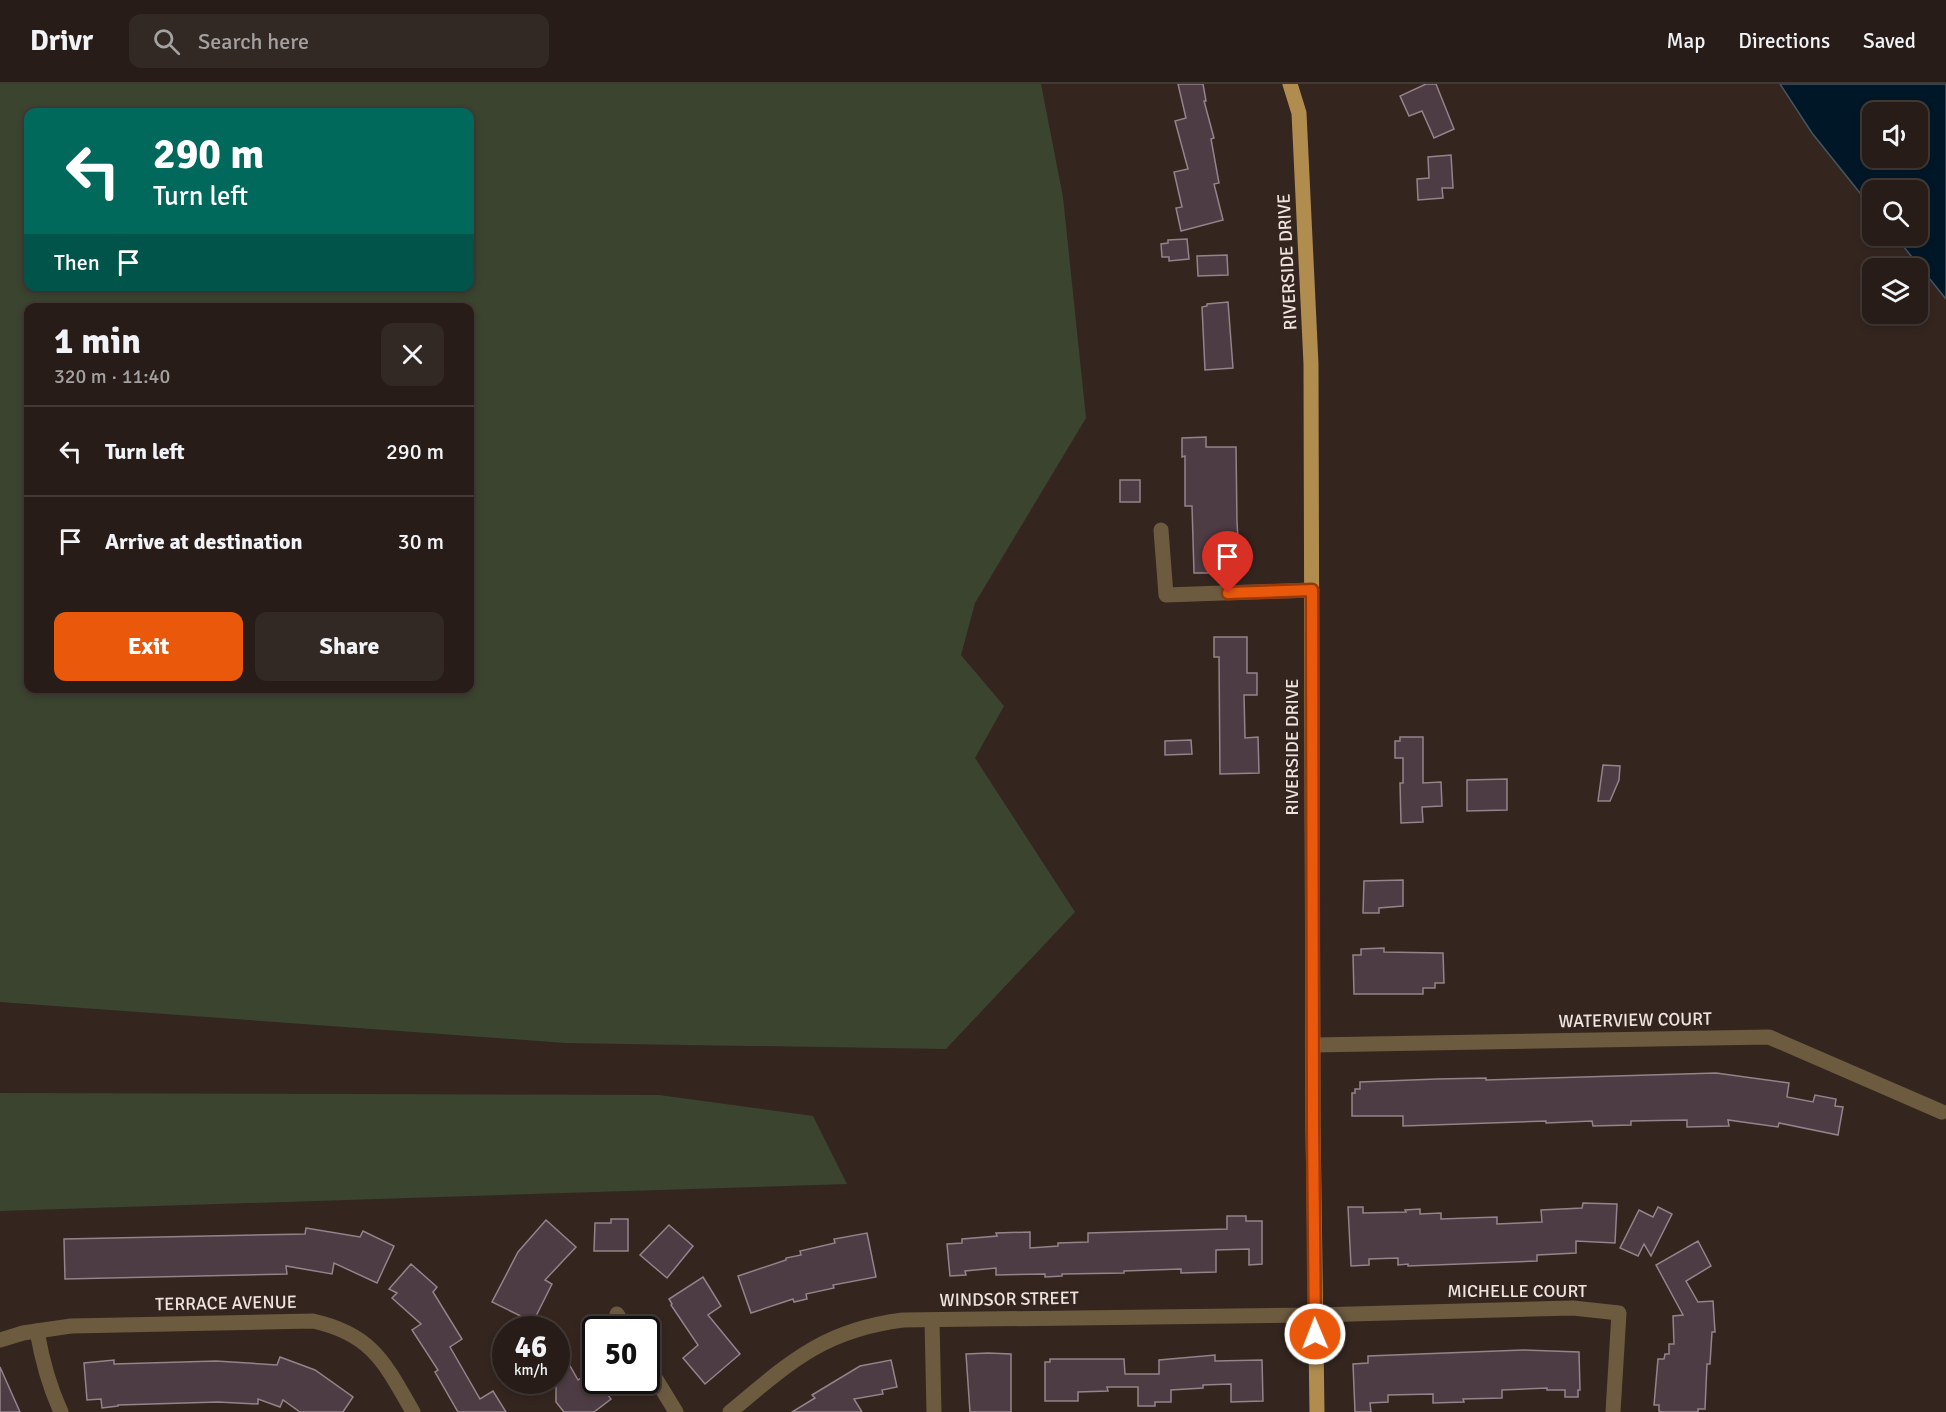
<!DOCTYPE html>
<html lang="en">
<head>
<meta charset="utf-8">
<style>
  :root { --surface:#271c17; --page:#332924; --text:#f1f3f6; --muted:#a4a1a1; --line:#433a36; --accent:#ea580c }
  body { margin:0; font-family:Signika,sans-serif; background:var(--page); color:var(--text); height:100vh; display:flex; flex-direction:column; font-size:22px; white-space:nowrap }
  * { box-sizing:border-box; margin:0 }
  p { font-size:20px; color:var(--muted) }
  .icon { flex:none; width:33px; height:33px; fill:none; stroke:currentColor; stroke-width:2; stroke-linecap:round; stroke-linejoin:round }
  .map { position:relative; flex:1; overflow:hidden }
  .sheet { position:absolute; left:24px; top:219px; width:450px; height:390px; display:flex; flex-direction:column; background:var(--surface); border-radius:12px; box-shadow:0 3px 9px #0003,0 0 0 2px var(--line) }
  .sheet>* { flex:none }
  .guide { position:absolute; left:24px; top:24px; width:450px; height:183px; border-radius:12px; box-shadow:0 3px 9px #0003,0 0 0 2px var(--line); background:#00695c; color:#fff; overflow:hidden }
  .tools { position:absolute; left:1862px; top:18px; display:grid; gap:12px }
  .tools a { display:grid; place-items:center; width:66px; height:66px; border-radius:12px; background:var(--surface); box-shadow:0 3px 9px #0003,0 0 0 2px var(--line); font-size:30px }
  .speed { position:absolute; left:492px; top:1232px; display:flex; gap:12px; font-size:30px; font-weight:700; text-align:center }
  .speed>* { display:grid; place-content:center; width:78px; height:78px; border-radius:50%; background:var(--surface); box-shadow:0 3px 9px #0003,0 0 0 2px var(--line); line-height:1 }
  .speed small { font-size:15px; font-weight:400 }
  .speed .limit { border:3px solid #111; border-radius:9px; background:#fff; color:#111 }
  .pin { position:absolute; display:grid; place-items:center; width:51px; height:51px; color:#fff; margin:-62px -26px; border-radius:50% 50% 50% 0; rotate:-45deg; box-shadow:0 0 6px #0007 }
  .pin .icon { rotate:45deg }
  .me { position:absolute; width:66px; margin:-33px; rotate:359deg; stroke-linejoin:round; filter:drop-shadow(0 0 4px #0008) }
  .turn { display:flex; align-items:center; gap:21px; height:126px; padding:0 30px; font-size:27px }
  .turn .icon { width:78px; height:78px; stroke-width:2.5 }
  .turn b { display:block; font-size:42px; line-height:51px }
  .then { display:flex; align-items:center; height:57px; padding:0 30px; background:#0003; gap:12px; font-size:22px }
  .round { display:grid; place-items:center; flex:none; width:63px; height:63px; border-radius:12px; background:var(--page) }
  .headline { display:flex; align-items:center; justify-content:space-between; height:102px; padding:0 30px }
  h1 { font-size:36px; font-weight:700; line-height:45px }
  .action { display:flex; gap:12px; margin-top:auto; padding:12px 30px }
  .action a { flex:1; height:69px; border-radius:12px; background:var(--accent); color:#fff; font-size:24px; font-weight:700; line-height:69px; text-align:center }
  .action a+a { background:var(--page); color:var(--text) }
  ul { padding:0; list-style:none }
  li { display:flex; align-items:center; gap:18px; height:90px; padding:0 30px; border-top:2px solid var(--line) }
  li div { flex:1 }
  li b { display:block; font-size:22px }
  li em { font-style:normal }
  header { display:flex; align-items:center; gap:36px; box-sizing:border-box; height:84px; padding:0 30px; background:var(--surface); border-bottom:2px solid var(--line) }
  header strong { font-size:28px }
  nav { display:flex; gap:33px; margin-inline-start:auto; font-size:21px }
  .search { width:420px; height:54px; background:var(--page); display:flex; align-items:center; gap:15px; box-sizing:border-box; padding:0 21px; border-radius:12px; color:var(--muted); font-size:22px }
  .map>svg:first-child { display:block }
  .green { fill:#3b442f; fill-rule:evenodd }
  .water { fill:#001728; stroke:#47545f; stroke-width:1.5; fill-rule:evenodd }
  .building { fill:#4d3c43; stroke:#95828a; stroke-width:1.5 }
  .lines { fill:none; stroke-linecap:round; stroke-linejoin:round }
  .minor { stroke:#6d5b3f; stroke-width:15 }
  .major { stroke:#b08c4e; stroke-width:15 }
  .route-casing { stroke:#983908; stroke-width:15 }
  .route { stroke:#ea580c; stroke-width:10 }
  .labels { text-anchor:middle; stroke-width:6; stroke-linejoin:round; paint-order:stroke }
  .street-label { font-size:18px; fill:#eee3df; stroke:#34251f }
</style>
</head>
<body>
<header>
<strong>Drivr</strong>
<div class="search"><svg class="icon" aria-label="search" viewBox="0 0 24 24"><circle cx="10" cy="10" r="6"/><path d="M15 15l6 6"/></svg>Search here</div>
<nav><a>Map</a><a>Directions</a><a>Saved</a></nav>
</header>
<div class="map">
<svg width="1946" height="1328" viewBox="0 0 1946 1328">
  <rect width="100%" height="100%" fill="#34251f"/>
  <g class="green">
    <path d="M0 0H1041L1063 113 1086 334 975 519 961 571 1004 622 975 674 1075 828 946 965 565 959 0 918ZM28 28H470V202H28ZM28 224H470V604H28Z"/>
    <polygon points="0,1009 659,1011 813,1032 847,1100 0,1127"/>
  </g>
  <path class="water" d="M1780 0H1946V215L1895 152H1917V106H1872V124L1812 49ZM1872 28H1917V74H1872Z"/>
  <g class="building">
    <polygon points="1178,0 1203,0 1206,17 1204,17 1214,54 1211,55 1219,99 1214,100 1223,136 1181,147 1176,124 1182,123 1174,88 1188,85 1175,37 1186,34"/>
    <polygon points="1426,0 1436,0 1454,45 1434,54 1422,27 1409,32 1400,12"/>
    <polygon points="1451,71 1453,104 1442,104 1443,114 1418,116 1417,95 1429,94 1428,73"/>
    <polygon points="1187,155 1189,175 1169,177 1169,173 1162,173 1161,160 1168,159 1168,156"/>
    <polygon points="1227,171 1228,191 1198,192 1197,172"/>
    <polygon points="1228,218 1233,284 1205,286 1202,223 1207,222 1207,220"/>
    <polygon points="1206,353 1206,363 1236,363 1237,438 1239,471 1218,471 1219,489 1194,489 1192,422 1185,422 1185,372 1182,373 1182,354"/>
    <rect x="1120" y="396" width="20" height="22"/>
    <polygon points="1214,553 1247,553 1247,589 1257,589 1257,611 1244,611 1245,654 1258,653 1259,689 1220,690 1219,573 1214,573"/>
    <polygon points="1400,653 1423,653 1423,699 1441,698 1442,722 1422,723 1423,738 1401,739 1400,699 1403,699 1403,674 1395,674 1395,657 1400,657"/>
    <polygon points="1191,656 1192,670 1165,671 1165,657"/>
    <polygon points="1603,681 1620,682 1619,696 1610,717 1598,717"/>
    <polygon points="1507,695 1507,726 1467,727 1467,696"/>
    <polygon points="1403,796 1403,822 1379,824 1379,829 1363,829 1364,797"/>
    <polygon points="1384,864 1384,868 1443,869 1444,899 1435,899 1435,904 1423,904 1423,910 1354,910 1353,871 1361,871 1361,865"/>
    <polygon points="1716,989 1789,999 1787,1013 1813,1018 1815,1011 1836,1015 1835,1022 1843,1023 1838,1051 1779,1039 1778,1043 1728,1036 1729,1042 1687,1043 1687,1036 1631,1037 1631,1041 1593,1042 1592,1037 1546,1039 1546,1037 1403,1042 1403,1032 1352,1032 1352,1009 1355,1009 1355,1005 1360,1005 1360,998 1437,995 1486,994 1486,996"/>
    <polygon points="1583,1119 1617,1120 1615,1159 1576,1157 1576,1169 1537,1171 1537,1177 1408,1182 1408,1180 1398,1181 1398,1174 1369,1175 1369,1181 1351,1182 1348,1123 1363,1123 1363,1129 1406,1128 1405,1126 1420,1125 1420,1130 1441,1129 1441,1135 1497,1133 1497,1140 1542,1138 1541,1126 1582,1124"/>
    <polygon points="1658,1123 1672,1130 1651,1172 1644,1160 1638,1172 1620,1164 1639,1126 1653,1133"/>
    <polygon points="1227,1132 1246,1132 1246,1137 1262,1137 1262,1180 1249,1181 1249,1165 1216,1166 1216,1188 1181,1189 1181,1185 1124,1187 1124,1189 1062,1190 1062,1192 1045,1193 1045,1190 996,1191 996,1184 965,1187 966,1191 950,1192 947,1160 962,1159 962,1155 997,1152 996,1149 1030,1148 1030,1164 1058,1162 1058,1159 1088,1158 1088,1149 1227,1145"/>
    <polygon points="611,1135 628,1135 628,1167 594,1167 595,1139 611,1139"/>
    <polygon points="546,1136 576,1163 545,1196 552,1200 533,1238 492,1218 518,1168"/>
    <polygon points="669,1141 693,1162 667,1194 640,1171"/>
    <polygon points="306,1144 360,1153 363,1147 394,1162 377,1199 334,1179 332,1190 286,1182 287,1190 65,1195 64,1155 305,1150"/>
    <polygon points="867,1149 876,1193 833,1201 834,1204 806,1210 807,1215 794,1218 793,1215 751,1229 738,1192 786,1176 786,1174 801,1171 800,1167 835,1159 834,1155"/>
    <polygon points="1698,1157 1711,1182 1686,1197 1698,1218 1713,1217 1715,1248 1712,1248 1710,1280 1707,1280 1705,1325 1698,1325 1698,1328 1662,1328 1659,1327 1659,1321 1654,1321 1658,1275 1664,1275 1665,1270 1669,1270 1669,1260 1674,1260 1673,1232 1683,1231 1656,1181"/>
    <polygon points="411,1180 437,1203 433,1208 462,1255 450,1263 480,1315 493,1307 506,1328 458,1328 435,1288 438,1286 412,1246 421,1240 392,1214 397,1209 389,1205"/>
    <polygon points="703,1193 721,1222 708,1231 740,1270 705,1300 683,1274 698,1261 671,1221 672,1220 669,1215"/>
    <polygon points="556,1257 578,1296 590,1287 611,1315 594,1328 564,1328 556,1318"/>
    <polygon points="1523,1266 1579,1268 1580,1306 1578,1306 1578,1313 1565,1313 1565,1306 1547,1306 1547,1304 1502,1306 1502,1314 1463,1315 1464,1318 1433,1319 1433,1310 1388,1311 1388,1318 1370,1319 1371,1328 1355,1328 1353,1280 1368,1279 1368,1272"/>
    <polygon points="988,1269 1011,1270 1011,1328 970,1328 966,1270"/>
    <polygon points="1215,1271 1215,1277 1262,1276 1263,1317 1231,1318 1231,1300 1203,1301 1203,1304 1171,1306 1171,1318 1155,1318 1155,1322 1138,1322 1138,1303 1107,1303 1108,1307 1078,1308 1078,1317 1045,1317 1045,1278 1050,1278 1050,1275 1124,1275 1125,1290 1159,1290 1159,1276"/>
    <polygon points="280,1273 315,1286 353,1313 343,1328 300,1328 283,1316 280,1323 258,1315 258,1320 218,1318 118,1321 118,1322 102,1324 101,1315 87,1316 84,1279 114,1276 114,1280 216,1277 277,1281"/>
    <polygon points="891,1276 897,1303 882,1306 883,1310 854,1315 862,1328 792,1328 815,1314 812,1311 860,1282"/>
    <polygon points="0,1283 20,1328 0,1328"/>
  </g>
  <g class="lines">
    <g class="minor">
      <polyline points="1161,446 1166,511 1312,506"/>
      <polyline points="1313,961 1769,953 1942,1028"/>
      <polyline points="617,1230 626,1245"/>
      <polyline points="932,1236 934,1328"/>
      <path d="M37 1247C42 1276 49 1302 61 1328"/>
      <path d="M0 1256 23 1249 71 1242 313 1237C372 1250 385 1279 413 1328"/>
      <polyline points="646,1279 676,1328"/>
      <path d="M730 1328C789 1279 823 1246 903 1236L1315 1231 1573 1224 1619 1229 1613 1328"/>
    </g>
    <polyline class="major" points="1290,0 1299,29 1311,280 1313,1041 1317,1328"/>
  </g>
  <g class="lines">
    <defs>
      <polyline id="route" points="1228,509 1312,506 1313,1041 1315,1250"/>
    </defs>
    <use href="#route" class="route-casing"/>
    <use href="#route" class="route"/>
  </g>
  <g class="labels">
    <g class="street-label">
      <text transform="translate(1287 178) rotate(-93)" y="6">RIVERSIDE DRIVE</text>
      <text transform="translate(1292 663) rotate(-90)" y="6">RIVERSIDE DRIVE</text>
      <text transform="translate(1635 936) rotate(-1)" y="6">WATERVIEW COURT</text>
      <text x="1517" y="1213">MICHELLE COURT</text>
      <text transform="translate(1009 1215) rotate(-1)" y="6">WINDSOR STREET</text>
      <text transform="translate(226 1219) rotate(-1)" y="6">TERRACE AVENUE</text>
    </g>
  </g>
</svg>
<div class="tools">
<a><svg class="icon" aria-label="sound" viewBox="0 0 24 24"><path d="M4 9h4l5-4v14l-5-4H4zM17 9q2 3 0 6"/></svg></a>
<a><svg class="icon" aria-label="search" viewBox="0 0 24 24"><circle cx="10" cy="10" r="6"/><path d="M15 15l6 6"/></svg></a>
<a><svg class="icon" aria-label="layers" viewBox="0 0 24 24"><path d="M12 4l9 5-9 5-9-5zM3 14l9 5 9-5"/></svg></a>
</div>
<div class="speed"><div>46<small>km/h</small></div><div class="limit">50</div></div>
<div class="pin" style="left:1228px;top:509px;background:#d93025"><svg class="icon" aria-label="arrive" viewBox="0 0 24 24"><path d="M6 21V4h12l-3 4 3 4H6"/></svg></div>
<svg class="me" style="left:1315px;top:1250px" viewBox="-20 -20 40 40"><circle r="17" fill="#ea580c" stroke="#fff" stroke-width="3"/><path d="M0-11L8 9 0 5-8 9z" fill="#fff"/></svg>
<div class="guide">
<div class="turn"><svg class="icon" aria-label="left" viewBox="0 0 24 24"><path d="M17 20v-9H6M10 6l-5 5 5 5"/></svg><div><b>290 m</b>Turn left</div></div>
<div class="then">Then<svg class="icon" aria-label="arrive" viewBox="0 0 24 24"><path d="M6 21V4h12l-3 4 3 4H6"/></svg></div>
</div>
<section class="sheet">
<div class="headline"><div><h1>1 min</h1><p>320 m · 11:40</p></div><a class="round"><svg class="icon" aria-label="close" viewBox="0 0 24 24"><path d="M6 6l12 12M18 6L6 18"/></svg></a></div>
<ul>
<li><svg class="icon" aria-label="left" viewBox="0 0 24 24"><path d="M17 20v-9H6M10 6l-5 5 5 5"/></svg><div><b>Turn left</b></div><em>290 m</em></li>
<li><svg class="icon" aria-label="arrive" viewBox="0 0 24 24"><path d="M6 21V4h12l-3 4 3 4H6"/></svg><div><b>Arrive at destination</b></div><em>30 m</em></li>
</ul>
<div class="action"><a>Exit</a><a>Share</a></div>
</section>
</div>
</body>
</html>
